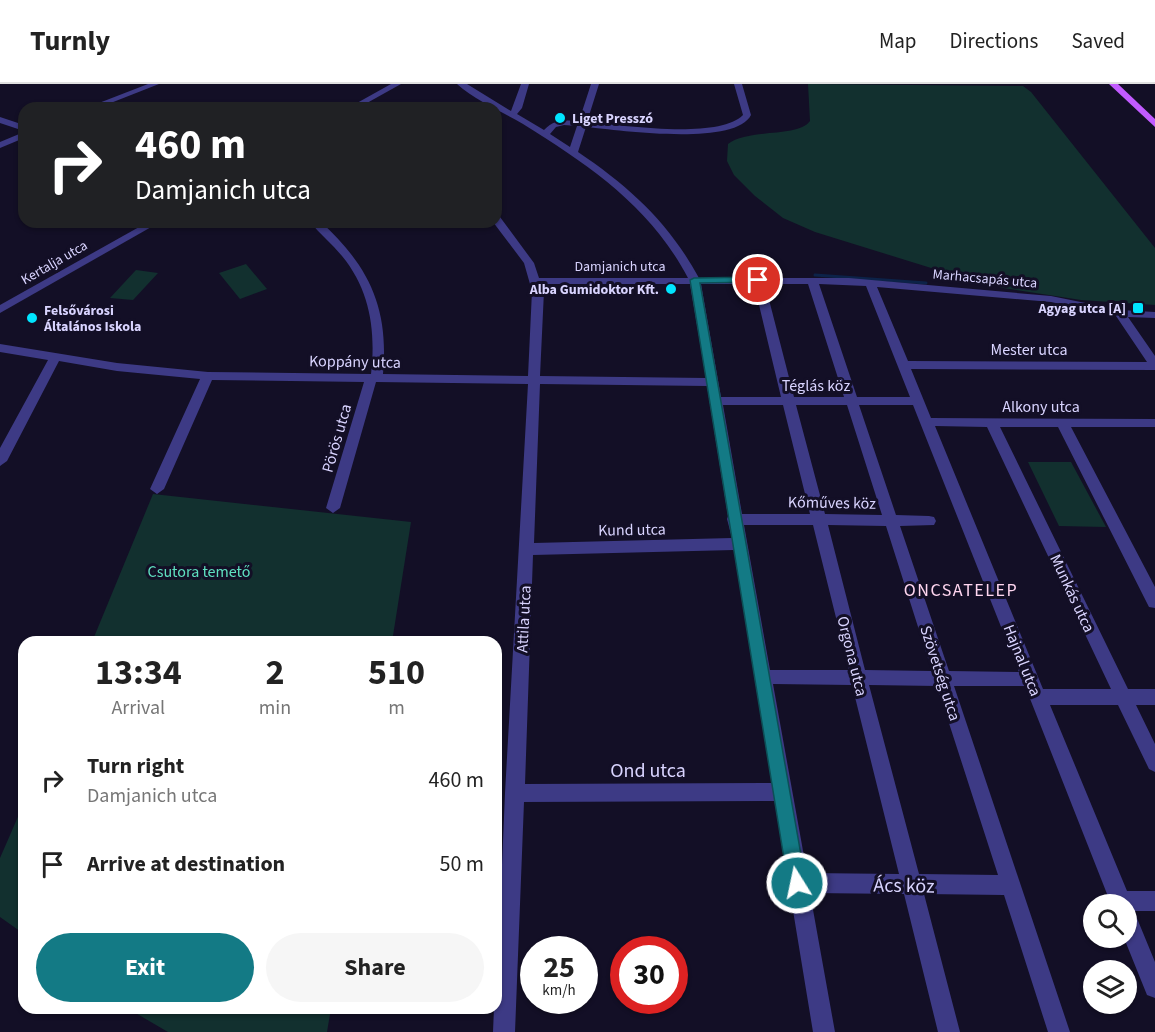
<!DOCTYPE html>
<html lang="en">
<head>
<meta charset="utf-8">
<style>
  :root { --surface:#fff; --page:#f6f6f6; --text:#222; --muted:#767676; --line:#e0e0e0; --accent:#137a85 }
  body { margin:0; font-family:"Source Sans 3",sans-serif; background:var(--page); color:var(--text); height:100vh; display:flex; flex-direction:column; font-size:22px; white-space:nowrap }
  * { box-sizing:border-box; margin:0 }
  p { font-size:20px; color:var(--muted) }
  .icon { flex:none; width:33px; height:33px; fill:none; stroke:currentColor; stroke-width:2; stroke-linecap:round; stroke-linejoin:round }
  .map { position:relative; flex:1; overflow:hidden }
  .drawer { position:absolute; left:18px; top:552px; width:484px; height:378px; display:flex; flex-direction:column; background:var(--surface); border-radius:18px; box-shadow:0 2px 4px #0004 }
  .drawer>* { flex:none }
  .banner { position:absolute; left:18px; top:18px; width:484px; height:126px; border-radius:18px; box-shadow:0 2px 4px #0004; background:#202124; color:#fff; overflow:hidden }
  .fabs { position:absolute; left:1083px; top:810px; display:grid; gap:12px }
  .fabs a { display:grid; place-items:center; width:54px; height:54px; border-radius:50%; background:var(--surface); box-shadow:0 2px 4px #0004; font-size:30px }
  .speed { position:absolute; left:520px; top:852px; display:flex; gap:12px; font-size:30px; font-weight:700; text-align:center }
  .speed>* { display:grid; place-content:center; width:78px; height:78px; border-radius:50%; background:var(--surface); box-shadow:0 2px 4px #0004; line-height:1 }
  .speed small { font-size:15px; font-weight:400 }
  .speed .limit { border:9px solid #d22; background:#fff; color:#111 }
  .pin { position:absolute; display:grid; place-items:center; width:51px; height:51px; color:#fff; margin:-26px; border:3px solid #fff; border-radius:50%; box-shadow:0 2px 6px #0007 }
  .me { position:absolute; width:66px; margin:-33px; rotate:350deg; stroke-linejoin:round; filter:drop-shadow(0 0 4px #0008) }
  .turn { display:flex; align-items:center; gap:21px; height:126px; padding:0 18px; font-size:27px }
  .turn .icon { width:78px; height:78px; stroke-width:2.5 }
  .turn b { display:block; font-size:42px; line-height:51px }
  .eta { display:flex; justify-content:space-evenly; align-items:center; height:102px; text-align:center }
  .eta b { font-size:36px; font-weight:700; line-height:42px }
  .action { display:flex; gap:12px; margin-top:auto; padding:12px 18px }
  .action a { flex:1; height:69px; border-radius:36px; background:var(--accent); color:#fff; font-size:24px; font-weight:700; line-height:69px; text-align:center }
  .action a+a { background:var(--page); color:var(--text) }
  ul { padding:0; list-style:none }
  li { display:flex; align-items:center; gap:18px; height:84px; padding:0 18px }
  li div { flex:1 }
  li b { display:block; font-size:22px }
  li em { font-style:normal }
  header { display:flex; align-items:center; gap:36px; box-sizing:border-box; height:84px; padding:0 30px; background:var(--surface); border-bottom:2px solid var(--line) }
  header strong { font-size:28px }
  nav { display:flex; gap:33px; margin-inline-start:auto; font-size:21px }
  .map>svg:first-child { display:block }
  .green { fill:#12302f }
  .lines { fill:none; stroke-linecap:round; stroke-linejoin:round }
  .stream { stroke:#0c2248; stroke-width:3 }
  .minor { fill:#3d3a85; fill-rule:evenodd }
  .major { fill:#c25bff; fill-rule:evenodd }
  .route { fill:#137a85; stroke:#0c4f56; stroke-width:1.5 }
  .poi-dot { fill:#00e5ff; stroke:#130f26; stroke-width:2 }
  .labels { text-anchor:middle; stroke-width:6; stroke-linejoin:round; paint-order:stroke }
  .far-poi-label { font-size:14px; font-weight:bold; fill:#d9d4ff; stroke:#130f26; text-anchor:start }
  .far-street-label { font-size:14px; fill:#d9d4ff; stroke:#130f26 }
  .street-label { font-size:16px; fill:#d9d4ff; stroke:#130f26 }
  .park-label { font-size:16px; fill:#5fe0c0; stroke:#130f26 }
  .neighbourhood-label { font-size:18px; letter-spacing:1.5px; fill:#ffd6f0; stroke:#130f26 }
  .near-street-label { font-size:20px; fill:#d9d4ff; stroke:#130f26 }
</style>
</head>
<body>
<header>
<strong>Turnly</strong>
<nav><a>Map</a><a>Directions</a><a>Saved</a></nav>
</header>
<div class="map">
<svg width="1155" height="948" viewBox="0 0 1155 948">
  <rect width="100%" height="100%" fill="#130f26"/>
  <g class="green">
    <path d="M808 0 1023 2 1031 8 1155 164V221L1081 216 1003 204 957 192 815 148 783 134 755 112 734 91 727 77 728 60C748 44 798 54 810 37Z"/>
    <polygon points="246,180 267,205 240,215 219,189"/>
    <polygon points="136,186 158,189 133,216 110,214"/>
    <polygon points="1028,378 1071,378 1106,443 1059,442"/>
    <polygon points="153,410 411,438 392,558 92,558"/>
    <polygon points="24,719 24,850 0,833 0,774"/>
    <polygon points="127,924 331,924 327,948 168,948"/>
  </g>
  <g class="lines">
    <polyline class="stream" points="815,191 926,199"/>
    <g class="minor">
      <polygon points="148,0 159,0 98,24 86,24"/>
      <polygon points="391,0 401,0 358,24 348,24"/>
      <path d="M457 0H467L511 27 521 0H529L522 24 517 30 544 46C554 35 565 36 579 37L591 0H599L587 38C621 41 719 56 743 31L734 0H742L751 31C735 63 617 46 586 43L578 68C630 103 669 139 699 194H849L1051 212 1120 226 1155 228V234L1128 233 1155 272V286L911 285 931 334 1155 335V343H1071L1155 503V524L1149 523 1058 343H1000L1128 605H1155V621H1136L1155 660V688L1149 685 1118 621H1050L1127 807H1155V827H1134L1155 878V914L1147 911 1124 854H1126V820H1111L1025 602H954L1070 948H1048L1004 811 924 810 960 948H938L904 810 810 809 835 948H813L775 717 524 718 515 948H493L494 924H496L505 709 528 300 376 298 340 424 333 429 326 424 364 298 212 296 164 405 157 410 150 405 200 295 117 287 59 277 7 377 0 382V364L48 276 0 268V260L117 279 208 288 371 290C376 247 370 206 342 172 332 160 320 150 310 138H321C369 182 389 224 383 290L528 292 532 207 524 179 493 138H496V132L500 133 534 179 539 194H688C650 122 590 82 523 40 501 27 476 17 457 0ZM564 41 577 42 570 63 550 50 556 43ZM541 200H690L706 294 540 292 544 207ZM701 200H754L781 313H721ZM765 200H808L844 313H794ZM819 200 866 202 910 313H857ZM877 203 1051 218 1116 232 1147 278 908 277ZM540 300 707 302 728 432 727 435 732 454 534 459ZM723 321H783L810 430H742ZM796 321H847L882 431 825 430ZM859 321H913L1019 588 949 587 900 442 934 441 936 437 934 433 929 432 896 431ZM935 342 987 343 1111 605H1043ZM744 441H813L849 586H770ZM828 441 886 442 932 587 865 586ZM734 466 772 699 525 700 533 471ZM773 600 852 601 899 790 807 789ZM869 601 937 602 998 791 919 790Z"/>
      <polygon points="0,33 24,41 24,47 0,39"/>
      <polygon points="24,48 24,54 0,64 0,58"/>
      <polygon points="148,138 160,138 0,229 0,221"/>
    </g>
    <polygon class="major" points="1109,0 1118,0 1155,35 1155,43"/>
  </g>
  <polygon class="route" points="758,193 763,196 761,198 700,199 806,799 804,805 797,808 791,805 788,799 690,196 694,194"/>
  <g class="poi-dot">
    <circle cx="560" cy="34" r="6"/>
    <circle cx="671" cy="205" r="6"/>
    <rect x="1132" y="218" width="12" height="12" rx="3"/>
    <circle cx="32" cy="234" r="6"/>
  </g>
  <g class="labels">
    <g class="far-poi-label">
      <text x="572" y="39">Liget Presszó</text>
      <text x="659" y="210" text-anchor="end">Alba Gumidoktor Kft.</text>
      <text x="1126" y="229" text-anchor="end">Agyag utca [A]</text>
      <text x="44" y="231">Felsővárosi<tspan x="44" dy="16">Általános Iskola</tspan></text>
    </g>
    <g class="far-street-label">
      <text transform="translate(54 178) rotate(-30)" y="5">Kertalja utca</text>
      <text x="620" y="187">Damjanich utca</text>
      <text transform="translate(985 194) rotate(5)" y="5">Marhacsapás utca</text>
    </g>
    <g class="street-label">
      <text x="1029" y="271">Mester utca</text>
      <text transform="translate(355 277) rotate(1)" y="6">Koppány utca</text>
      <text x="816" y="307">Téglás köz</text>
      <text x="1041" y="328">Alkony utca</text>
      <text transform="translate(336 354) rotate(-74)" y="6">Pörös utca</text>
      <text transform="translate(832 418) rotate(1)" y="6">Kőműves köz</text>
      <text transform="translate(632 445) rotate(-1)" y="6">Kund utca</text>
      <text transform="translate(1073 509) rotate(65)" y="6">Munkás utca</text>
      <text transform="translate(523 535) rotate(-87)" y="6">Attila utca</text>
      <text transform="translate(853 572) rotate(76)" y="6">Orgona utca</text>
      <text transform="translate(1023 576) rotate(68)" y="6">Hajnal utca</text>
      <text transform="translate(941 589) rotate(72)" y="6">Szövetség utca</text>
    </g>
    <g class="park-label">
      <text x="199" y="493">Csutora temető</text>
    </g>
    <g class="neighbourhood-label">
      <text x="961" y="512">ONCSATELEP</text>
    </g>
    <g class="near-street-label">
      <text x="648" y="693">Ond utca</text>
      <text transform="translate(904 801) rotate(1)" y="7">Ács köz</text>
    </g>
  </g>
</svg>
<div class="fabs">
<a><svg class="icon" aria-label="search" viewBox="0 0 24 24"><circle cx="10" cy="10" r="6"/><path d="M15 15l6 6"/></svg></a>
<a><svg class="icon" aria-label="layers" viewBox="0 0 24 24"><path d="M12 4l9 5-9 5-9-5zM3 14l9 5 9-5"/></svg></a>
</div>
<div class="speed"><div>25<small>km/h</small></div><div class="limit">30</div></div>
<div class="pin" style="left:758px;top:196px;background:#d93025"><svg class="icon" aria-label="arrive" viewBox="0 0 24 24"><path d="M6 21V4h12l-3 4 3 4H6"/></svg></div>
<svg class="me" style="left:797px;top:799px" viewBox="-20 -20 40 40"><circle r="17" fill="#137a85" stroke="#fff" stroke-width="3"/><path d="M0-11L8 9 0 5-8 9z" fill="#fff"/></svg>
<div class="banner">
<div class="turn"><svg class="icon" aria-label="right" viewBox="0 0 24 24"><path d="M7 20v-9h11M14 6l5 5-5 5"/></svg><div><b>460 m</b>Damjanich utca</div></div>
</div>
<section class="drawer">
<div class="eta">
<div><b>13:34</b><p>Arrival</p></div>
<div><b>2</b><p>min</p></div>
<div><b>510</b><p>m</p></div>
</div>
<ul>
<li><svg class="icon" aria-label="right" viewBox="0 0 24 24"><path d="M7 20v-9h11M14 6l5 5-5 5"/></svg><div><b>Turn right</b><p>Damjanich utca</p></div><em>460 m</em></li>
<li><svg class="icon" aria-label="arrive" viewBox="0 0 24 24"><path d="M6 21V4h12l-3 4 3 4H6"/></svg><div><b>Arrive at destination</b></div><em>50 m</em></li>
</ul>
<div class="action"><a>Exit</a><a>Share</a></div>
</section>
</div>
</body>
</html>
